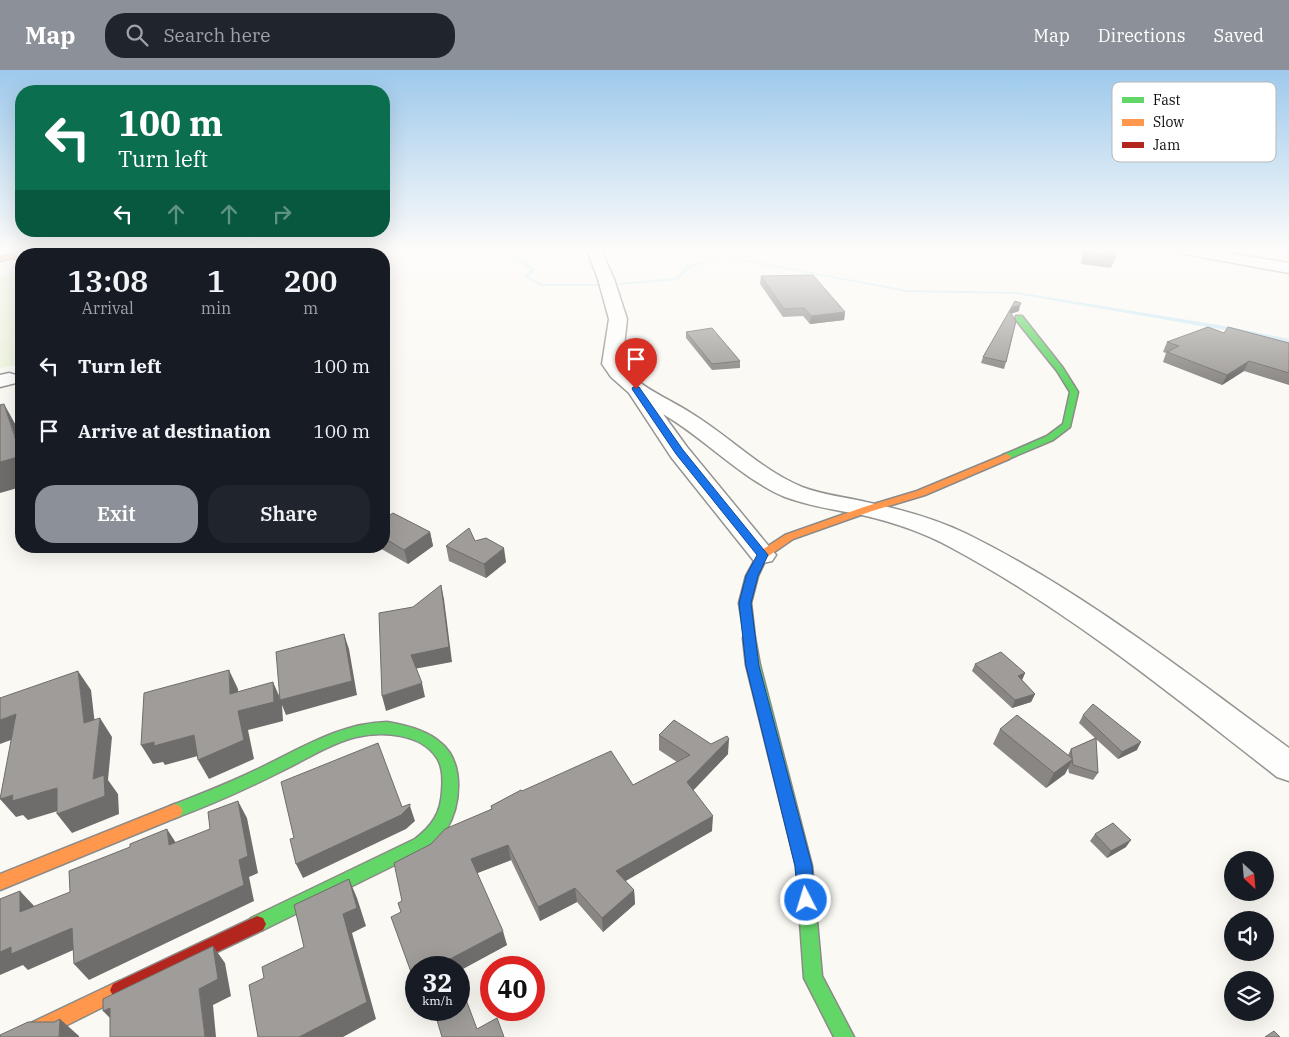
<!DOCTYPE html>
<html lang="en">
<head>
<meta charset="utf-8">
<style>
  :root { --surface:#171b24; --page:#20242c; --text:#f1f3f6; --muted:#9ea1a6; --accent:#8c9099 }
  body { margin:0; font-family:"IBM Plex Serif",serif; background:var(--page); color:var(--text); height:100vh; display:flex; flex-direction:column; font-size:19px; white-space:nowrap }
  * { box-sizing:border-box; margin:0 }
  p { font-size:16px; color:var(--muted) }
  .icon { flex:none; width:28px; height:28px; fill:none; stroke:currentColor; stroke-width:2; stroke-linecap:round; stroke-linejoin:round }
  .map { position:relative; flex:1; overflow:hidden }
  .side { position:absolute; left:15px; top:178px; width:375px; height:305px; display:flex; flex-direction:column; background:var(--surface); border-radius:20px; box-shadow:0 5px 20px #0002 }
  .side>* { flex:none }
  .hud { position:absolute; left:15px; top:15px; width:375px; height:152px; border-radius:20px; box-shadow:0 5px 20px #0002; background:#0b6e4f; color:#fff; overflow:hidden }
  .needle { width:32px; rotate:154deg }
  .tools { position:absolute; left:1224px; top:781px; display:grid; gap:10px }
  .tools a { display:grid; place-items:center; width:50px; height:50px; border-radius:50%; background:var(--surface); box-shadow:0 5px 20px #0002; font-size:25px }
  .speed { position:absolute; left:405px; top:886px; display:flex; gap:10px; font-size:25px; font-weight:700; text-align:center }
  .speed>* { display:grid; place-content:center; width:65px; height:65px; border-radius:50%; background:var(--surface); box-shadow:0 5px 20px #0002; line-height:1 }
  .speed small { font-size:12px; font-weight:400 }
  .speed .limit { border:8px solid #d22; background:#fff; color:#111 }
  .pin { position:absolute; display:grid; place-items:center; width:42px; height:42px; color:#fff; margin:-51px -21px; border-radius:50% 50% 50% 0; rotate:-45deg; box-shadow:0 0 5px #0007 }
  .pin .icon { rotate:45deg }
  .me { position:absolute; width:55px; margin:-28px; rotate:355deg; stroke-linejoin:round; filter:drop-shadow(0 0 4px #0008) }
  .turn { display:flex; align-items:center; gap:18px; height:105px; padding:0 20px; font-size:22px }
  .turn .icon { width:65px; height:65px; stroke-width:2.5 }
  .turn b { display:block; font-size:35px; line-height:42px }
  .lanes { display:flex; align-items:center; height:48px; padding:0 20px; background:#0003; justify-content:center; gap:25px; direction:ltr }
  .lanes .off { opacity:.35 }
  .eta { display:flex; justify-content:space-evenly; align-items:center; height:85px; text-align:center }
  .eta b { font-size:30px; font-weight:600; line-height:35px }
  .button { display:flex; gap:10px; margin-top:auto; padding:10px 20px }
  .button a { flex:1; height:58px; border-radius:20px; background:var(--accent); color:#fff; font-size:20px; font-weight:600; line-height:58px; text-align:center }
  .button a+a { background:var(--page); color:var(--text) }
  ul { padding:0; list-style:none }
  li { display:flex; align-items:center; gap:15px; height:65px; padding:0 20px }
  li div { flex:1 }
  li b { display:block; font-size:19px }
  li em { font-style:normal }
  header { display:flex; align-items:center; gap:30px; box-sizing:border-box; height:70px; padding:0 25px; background:var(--accent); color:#fff }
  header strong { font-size:24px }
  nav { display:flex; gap:28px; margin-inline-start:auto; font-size:18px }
  .search { width:350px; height:45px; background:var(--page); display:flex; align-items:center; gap:12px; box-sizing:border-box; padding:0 18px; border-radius:20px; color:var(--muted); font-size:19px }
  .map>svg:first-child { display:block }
  .pitch { fill:#eff4df }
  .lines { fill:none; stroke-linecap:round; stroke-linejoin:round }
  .stream { fill:#cde9f3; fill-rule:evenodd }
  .street-casing { stroke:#959492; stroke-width:3 }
  .fast-casing { stroke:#8b8a88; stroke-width:3 }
  .slow-casing { stroke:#8b8a88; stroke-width:3 }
  .jam-casing { stroke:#8b8a88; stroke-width:3 }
  .street { fill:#fefefd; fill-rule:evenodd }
  .fast { fill:#63d668; fill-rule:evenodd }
  .slow { fill:#ff974d; fill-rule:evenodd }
  .jam { fill:#b3261e; fill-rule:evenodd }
  .wall { fill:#898684 }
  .shaded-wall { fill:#6f6d6b }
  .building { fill:#9f9c99; stroke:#6f6d6b }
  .route { fill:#1a73e8; stroke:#114b97 }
  .key { fill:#fff; stroke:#b7b7b7; stroke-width:1 }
  .key-label { font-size:14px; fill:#0e0e0e }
</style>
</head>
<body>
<header>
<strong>Map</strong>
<div class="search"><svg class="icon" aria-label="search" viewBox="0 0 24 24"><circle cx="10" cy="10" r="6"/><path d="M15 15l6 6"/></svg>Search here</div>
<nav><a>Map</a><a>Directions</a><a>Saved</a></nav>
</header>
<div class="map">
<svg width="1289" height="967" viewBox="0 0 1289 967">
  <rect width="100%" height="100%" fill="#fbf9f4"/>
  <polygon class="pitch" points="21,202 21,294 0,298 0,207"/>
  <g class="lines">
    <g class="stream">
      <path d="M403 180 435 184 476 180H493L513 186 535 198V199L529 207 543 214H598L600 215 598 216H542L524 207 530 199C517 191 503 183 487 182 460 181 429 194 403 180Z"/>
      <polygon points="721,185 907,220 1016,222 1225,256 1289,269 1289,273 1225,260 1016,224 907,222 721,187 691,198 678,210 619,215 617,214 619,213 675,208 687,196"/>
    </g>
    <defs>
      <g id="street">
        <path d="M587 180H601L614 209 627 249 622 294C637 317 668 328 691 343 729 366 761 400 802 417 823 425 845 427 866 432 900 439 936 449 967 464 1082 521 1185 602 1289 678V711L1277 707C1172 625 1068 540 950 477 923 462 892 452 862 445 836 440 809 436 785 427 742 409 704 368 663 344L687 377 776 485 772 491 763 493 754 491 671 387 629 323 611 307 602 294 609 249 598 209Z"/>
        <polygon points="1178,180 1210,180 1289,193 1289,203 1185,184 1180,183"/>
        <polygon points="9,303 16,305 19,309 16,313 0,317 0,305"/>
      </g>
      <g id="fast">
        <polygon points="1016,246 1022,246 1063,298 1078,322 1070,357 1053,370 1006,390 1003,389 1001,387 1003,385 1047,366 1063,354 1070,322 1057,301 1016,250"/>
        <polygon points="749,563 753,565 755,568 760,595 812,796 822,906 854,967 834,967 804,908 796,796 746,595 743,568 745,565"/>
        <path d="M387 652C405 655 427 660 441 673 465 693 461 736 446 760 441 768 434 774 427 779L263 860 257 862 251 860 248 854 251 848 415 769C432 756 441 743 442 721 443 710 443 697 437 688 421 663 382 661 356 667 329 674 305 690 280 702 246 719 211 735 175 748L170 746 167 741 170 736C201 724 232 712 262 697 302 678 341 653 387 652Z"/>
      </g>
      <g id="slow">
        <polygon points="21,182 24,184 21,184 21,186 0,191 0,187"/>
        <polygon points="1006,384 1009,385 1011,387 1009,389 925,425 872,441 793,469 767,487 758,506 751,533 755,568 753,571 745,571 739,533 746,506 759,482 785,465 864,437 917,421"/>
        <polygon points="175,734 180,736 183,741 180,746 0,820 0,804"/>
        <polygon points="119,911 125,914 128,920 125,926 43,967 13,967 16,960"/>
      </g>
      <polygon id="jam" points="257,846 263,848 266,854 263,860 125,926 119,929 113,926 110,920 113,914"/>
    </defs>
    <use href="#street" class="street-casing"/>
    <use href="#fast" class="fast-casing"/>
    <use href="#slow" class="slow-casing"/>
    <use href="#jam" class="jam-casing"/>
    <use href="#street" class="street"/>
    <use href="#fast" class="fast"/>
    <use href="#slow" class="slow"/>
    <use href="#jam" class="jam"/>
  </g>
  <g class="wall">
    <polygon points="1083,180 1116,180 1115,188 1111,198 1081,194"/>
    <polygon points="761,206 845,242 844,250 810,254 803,246 783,247 760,214"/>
    <polygon points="1015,231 1019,241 1011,244 1006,292 1004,299 981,293 983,287"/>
    <polygon points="686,262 740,291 740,298 712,300 686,268"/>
    <polygon points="1224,263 1289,273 1289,315 1244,301 1222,315 1163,292 1166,283 1163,282 1167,272"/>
    <polygon points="384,449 430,462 433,476 408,494 376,476 384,476"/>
    <polygon points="475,471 506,492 486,508 449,491 446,476"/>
    <polygon points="975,594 1025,603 1022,610 1035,624 1031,632 1012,638 972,601"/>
    <polygon points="1083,645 1137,680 1118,689 1096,669 1098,703 1093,710 1069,703 1068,697 1065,704 1046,718 993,674 1000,659 1068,685 1071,679 1095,668 1079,653"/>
    <polygon points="659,665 711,674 728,684 693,720 712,761 625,811 634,820 635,834 603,862 577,832 540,851 511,790 477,803 507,875 459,901 459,898 401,842 402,831 431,774 491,739 491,736 522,721 633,715 677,692 659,680"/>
    <polygon points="1095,764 1126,777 1107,788 1090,771"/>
  </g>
  <g class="shaded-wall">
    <polygon points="1020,235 1019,241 1012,243 1008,248 1010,242 1013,237"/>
    <polygon points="845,242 844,250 810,254 811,246"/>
    <polygon points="1249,291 1244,301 1222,315 1227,305"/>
    <polygon points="4,334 18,359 21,368 21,384"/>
    <polygon points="21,386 21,417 0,423 0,392"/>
    <polygon points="430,462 433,476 408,494 404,480"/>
    <polygon points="504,478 506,492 486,508 484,494"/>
    <polygon points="441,515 444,529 452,592 414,599 411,585"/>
    <polygon points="344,564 349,579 357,625 286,645 282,635 283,651 248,660 254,689 209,709 198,690 230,624 229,600 238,619 239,640 273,612 281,630"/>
    <polygon points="78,601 91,620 97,672 84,653"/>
    <polygon points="1025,603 1022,610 1018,606"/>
    <polygon points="422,613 425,627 386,641 382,626"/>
    <polygon points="1035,624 1031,632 1012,638 1015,630"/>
    <polygon points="16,644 30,663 0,674 0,650"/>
    <polygon points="100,648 112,667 108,710 118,724 119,744 72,763 57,744 93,709"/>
    <polygon points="194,665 205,684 165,695 163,692 153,694 141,675 154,672"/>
    <polygon points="729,669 728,684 687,727 687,712"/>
    <polygon points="1141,672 1137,680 1118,689 1122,682"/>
    <polygon points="1073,689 1065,704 1046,718 1054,703"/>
    <polygon points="57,718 71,737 28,750 23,745 16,747 0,729 13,725"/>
    <polygon points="238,731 247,748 258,803 249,807 254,831 89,910 74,894 239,790"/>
    <polygon points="410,736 415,751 406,759 303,808 296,794"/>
    <polygon points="713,746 712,761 617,816 616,801"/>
    <polygon points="167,759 178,776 169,775"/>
    <polygon points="1131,770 1126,777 1107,788 1111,781"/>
    <polygon points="508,775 511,790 475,804 471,789"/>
    <polygon points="349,809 357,828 366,856 352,863 376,949 343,967 299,967 343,844"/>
    <polygon points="575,818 577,832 540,851 538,837"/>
    <polygon points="634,820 635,834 603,862 602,848"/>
    <polygon points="20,821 36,838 20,842"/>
    <polygon points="72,858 87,874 28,900 23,895 0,905 0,882 11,877"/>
    <polygon points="503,861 507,875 459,901 459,898 453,898 450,889"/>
    <polygon points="213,876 225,893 231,926 213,935 216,967 205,967 199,919"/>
    <polygon points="416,900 416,914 411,902"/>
    <polygon points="110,938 120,958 103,941"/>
    <polygon points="60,949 79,966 79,967 59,967"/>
  </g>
  <g class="building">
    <polygon points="1085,180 1116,180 1115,188 1085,183"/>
    <polygon points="813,205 845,242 811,246 804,238 784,239 761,206"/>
    <polygon points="1015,231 1021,233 1020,235 1013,237 1010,242 1016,251 1006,292 983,287"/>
    <polygon points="1208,257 1224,263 1228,257 1289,273 1289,303 1249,291 1227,305 1167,282 1179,276 1167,272"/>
    <polygon points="712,258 740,291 712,294 686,262"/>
    <polygon points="4,334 21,386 0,392 0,335"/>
    <polygon points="393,443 430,462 404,480 384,468 384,449"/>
    <polygon points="469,458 475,471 486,468 504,478 484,494 446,476"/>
    <polygon points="441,515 449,577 411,585 422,613 382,626 379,543 413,537"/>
    <polygon points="344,564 352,611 280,630 276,582"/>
    <polygon points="1001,582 1025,603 1018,606 1035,624 1015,630 975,594"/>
    <polygon points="229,600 230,624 273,612 274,632 238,641 244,670 198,690 194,665 154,676 154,672 141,675 144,623"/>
    <polygon points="78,601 84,653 100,648 93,709 104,705 105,726 57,744 57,718 12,731 13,725 0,729 16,644 0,650 0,628"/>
    <polygon points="1093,634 1141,672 1122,682 1083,645"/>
    <polygon points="1017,645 1073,689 1054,703 1000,659"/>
    <polygon points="674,650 711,674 727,666 729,669 687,712 713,746 616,801 634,820 602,848 575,818 538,837 508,775 471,789 503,861 450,889 454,898 416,898 416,900 411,902 391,847 401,842 398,833 402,831 394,793 431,774 445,759 492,739 491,736 521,720 522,721 611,681 633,715 690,685 659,665"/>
    <polygon points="1096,668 1098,703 1073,695 1071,679"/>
    <polygon points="378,673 402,737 410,734 410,736 401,745 296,794 290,769 294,768 281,712"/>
    <polygon points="238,731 248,786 239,790 244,815 74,894 72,858 11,884 11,877 0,882 0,829 20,821 20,842 70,822 69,801 130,777 130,774 167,759 169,775 210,759 208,742"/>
    <polygon points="1113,753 1131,770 1111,781 1095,764"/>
    <polygon points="349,809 357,838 343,844 367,932 299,967 258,967 249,915 264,908 262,897 304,877 294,835"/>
    <polygon points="213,876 218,909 199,919 205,967 110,967 110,938 103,941 103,929"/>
    <polygon points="459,911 477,959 497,948 504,967 442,967 434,940 459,940"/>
    <polygon points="60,949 59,967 0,967 0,965 28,952 54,952"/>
    <polygon points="1274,961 1280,967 1265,967"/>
  </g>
  <linearGradient id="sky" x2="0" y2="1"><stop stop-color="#9dc9ec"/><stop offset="0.57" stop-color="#fdfcfa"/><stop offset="1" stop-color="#fdfcfa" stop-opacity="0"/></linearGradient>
  <rect width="1289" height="315" fill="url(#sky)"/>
  <polygon class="route" points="633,317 639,317 683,380 768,485 758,506 751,533 759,596 812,796 815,830 812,836 806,838 800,836 798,830 795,796 746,596 739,533 746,506 757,485 676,384 632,319"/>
  <rect x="1112" y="12" width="164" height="80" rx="8" class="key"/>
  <rect x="1122" y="27" width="22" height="6" fill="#63d668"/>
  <rect x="1122" y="49" width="22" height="7" fill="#ff974d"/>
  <rect x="1122" y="72" width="22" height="6" fill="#b3261e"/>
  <g class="key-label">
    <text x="1153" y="35">Fast</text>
    <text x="1153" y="57">Slow</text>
    <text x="1153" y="80">Jam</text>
  </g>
</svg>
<div class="tools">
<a><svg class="needle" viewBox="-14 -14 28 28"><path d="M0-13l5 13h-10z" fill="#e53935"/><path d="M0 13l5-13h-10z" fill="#9ea1a6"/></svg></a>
<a><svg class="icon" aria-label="sound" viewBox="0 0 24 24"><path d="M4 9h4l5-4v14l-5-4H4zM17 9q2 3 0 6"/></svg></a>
<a><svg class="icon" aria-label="layers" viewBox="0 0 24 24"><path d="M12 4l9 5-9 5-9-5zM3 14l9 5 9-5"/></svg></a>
</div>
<div class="speed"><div>32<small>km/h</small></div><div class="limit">40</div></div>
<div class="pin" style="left:636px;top:319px;background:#d93025"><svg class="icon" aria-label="arrive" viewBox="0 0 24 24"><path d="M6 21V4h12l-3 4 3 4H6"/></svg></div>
<svg class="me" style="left:806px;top:830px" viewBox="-20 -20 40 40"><circle r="17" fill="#1a73e8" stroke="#fff" stroke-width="3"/><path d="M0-11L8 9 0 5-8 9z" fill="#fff"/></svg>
<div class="hud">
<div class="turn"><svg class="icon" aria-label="left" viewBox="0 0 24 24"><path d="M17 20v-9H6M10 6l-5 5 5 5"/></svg><div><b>100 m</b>Turn left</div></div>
<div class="lanes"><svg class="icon" aria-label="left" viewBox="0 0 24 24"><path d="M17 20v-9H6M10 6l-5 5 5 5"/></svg><svg class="icon off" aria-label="ahead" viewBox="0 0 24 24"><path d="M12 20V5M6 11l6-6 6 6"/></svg><svg class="icon off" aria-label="ahead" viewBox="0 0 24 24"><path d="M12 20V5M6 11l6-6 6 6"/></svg><svg class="icon off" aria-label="right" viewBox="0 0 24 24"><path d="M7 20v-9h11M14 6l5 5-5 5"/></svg></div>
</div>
<section class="side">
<div class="eta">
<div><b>13:08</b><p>Arrival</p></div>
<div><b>1</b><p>min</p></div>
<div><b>200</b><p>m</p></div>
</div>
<ul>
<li><svg class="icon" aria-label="left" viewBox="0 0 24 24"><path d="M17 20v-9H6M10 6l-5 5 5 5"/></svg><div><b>Turn left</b></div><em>100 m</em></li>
<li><svg class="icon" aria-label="arrive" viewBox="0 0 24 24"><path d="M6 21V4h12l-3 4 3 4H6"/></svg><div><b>Arrive at destination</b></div><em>100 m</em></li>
</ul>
<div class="button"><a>Exit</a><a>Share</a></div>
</section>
</div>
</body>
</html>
